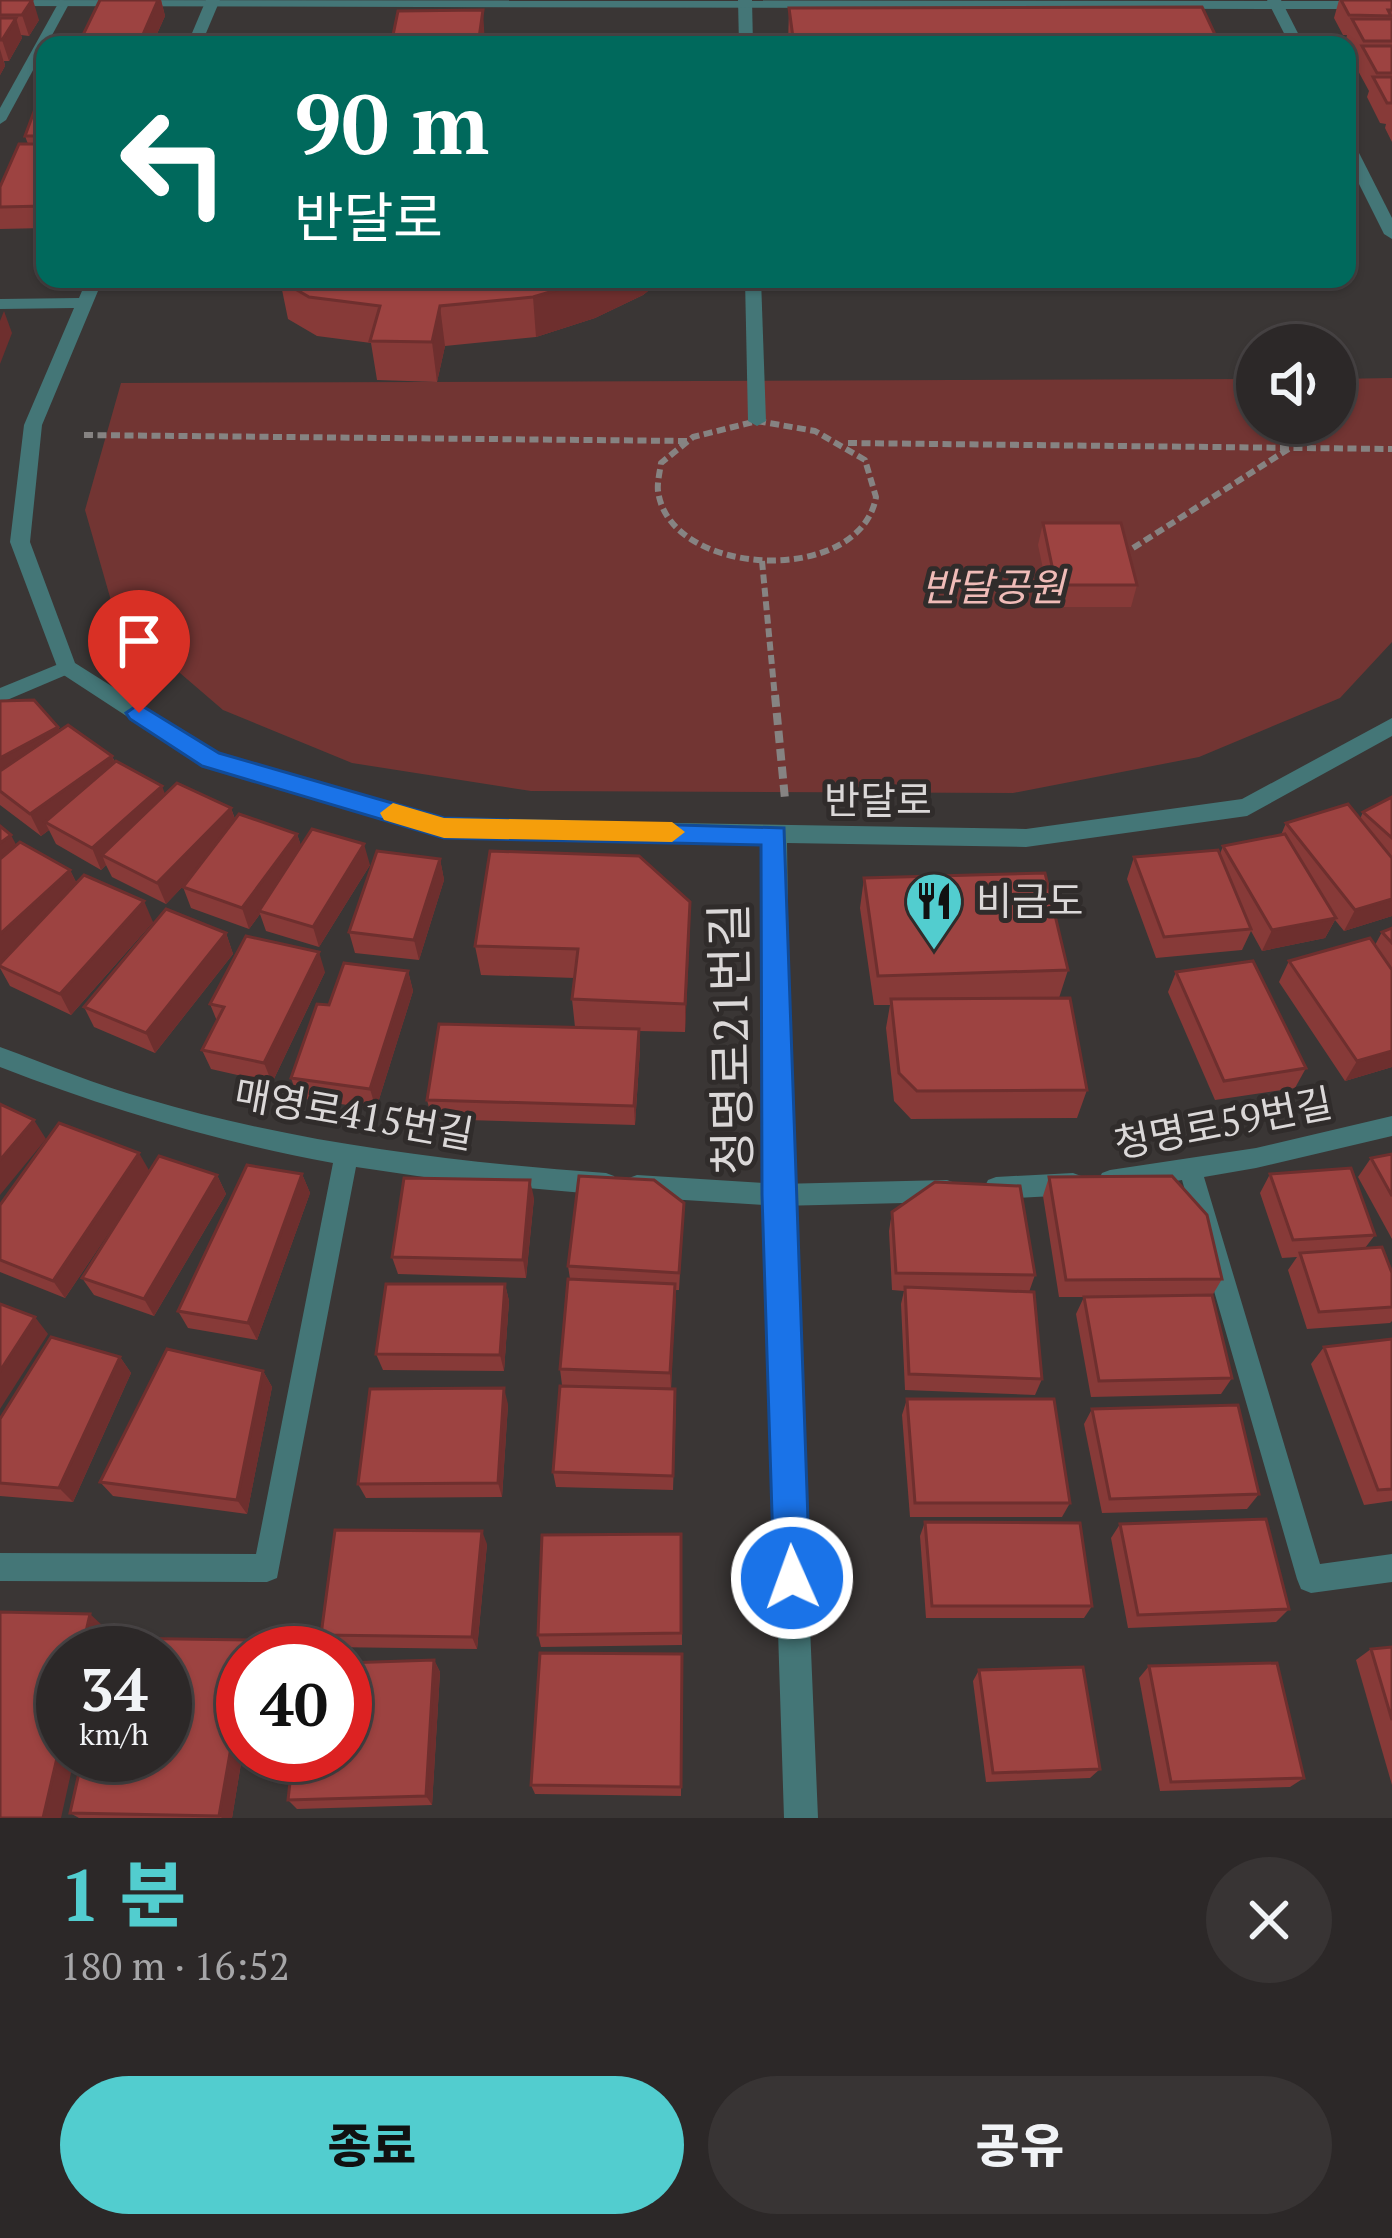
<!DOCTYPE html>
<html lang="ko">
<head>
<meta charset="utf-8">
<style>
  :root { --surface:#2c2828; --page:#383434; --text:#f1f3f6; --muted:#a6a6a8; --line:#484445; --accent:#52cdcf }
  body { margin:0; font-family:"PT Serif","Noto Sans KR",serif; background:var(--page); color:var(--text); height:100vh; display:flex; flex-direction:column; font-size:45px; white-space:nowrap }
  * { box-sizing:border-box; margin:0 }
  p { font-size:39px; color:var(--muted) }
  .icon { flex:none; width:66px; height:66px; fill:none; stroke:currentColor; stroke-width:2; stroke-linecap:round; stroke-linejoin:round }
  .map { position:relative; height:1818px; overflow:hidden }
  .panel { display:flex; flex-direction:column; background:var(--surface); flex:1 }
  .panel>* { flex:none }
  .guide { position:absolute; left:36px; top:36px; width:1320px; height:252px; border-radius:24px; box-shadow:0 3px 9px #0004,0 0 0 3px var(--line); background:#00695c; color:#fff; overflow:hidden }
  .controls { position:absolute; left:1236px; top:324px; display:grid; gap:24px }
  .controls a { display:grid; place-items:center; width:120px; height:120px; border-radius:50%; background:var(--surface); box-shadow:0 3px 9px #0004,0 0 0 3px var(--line); font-size:60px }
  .speed { position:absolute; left:36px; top:1626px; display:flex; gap:24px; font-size:60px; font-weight:700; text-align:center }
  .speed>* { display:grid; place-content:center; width:156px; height:156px; border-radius:50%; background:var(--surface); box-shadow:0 3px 9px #0004,0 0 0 3px var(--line); line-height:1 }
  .speed small { font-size:30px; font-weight:400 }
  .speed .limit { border:18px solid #d22; background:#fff; color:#111 }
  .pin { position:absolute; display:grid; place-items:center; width:102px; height:102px; color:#fff; margin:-123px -51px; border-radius:50% 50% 50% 0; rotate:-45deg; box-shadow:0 0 12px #0007 }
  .pin .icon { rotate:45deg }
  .me { position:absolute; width:132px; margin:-66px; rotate:358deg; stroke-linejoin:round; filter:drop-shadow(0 0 9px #0008) }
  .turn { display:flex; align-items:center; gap:42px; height:252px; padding:0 60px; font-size:54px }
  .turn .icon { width:156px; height:156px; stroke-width:2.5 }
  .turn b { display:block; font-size:84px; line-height:102px }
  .round { display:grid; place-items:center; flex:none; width:126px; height:126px; border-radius:63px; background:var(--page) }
  .headline { display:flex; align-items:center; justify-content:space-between; height:204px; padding:0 60px }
  h1 { font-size:72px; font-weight:800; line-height:90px; color:var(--accent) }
  .button { display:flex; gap:24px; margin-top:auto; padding:24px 60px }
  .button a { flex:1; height:138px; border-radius:72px; background:var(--accent); color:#111; font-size:48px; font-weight:800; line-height:138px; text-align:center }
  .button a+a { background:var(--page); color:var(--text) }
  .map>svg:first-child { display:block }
  .green { fill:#723533 }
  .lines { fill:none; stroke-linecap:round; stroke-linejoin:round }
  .path-far1 { stroke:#868382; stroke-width:6; stroke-dasharray:9 4.5; stroke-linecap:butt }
  .path { stroke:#868382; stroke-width:8; stroke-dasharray:12 6; stroke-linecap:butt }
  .service { fill:#447677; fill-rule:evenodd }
  .pedestrian { fill:#447677; fill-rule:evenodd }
  .minor { fill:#447677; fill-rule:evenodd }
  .tertiary { fill:#447677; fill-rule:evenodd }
  .wall { fill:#873a38 }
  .shaded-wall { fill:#6e2f2e }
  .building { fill:#9d4341; stroke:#6e2f2e; stroke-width:3 }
  .route { fill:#1a73e8; stroke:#114b97; stroke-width:3 }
  .slow { fill:#f59e0b }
  .labels { text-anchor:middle; stroke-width:10; stroke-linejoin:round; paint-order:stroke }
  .park-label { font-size:39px; font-style:italic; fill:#f0bcb8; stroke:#302c2b }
  .street-label { font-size:39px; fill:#dbd8d8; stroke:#302c2b }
  .poi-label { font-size:39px; fill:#dbd8d8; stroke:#302c2b; text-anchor:start }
  .near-street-label { font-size:48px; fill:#dbd8d8; stroke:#302c2b }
</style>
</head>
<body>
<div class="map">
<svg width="1392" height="1818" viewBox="0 0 1392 1818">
  <rect width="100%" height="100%" fill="#3a3635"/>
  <polygon class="green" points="1392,378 1392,642 1340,698 1199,757 1013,793 531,791 352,763 223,710 116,618 85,510 121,383 1257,379 1257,423 1335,423 1335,379"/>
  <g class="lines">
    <g class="path-far1">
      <path d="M757 421 815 431 865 460 876 497C860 587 669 578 658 491 657 483 660 471 661 463L693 437Z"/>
      <polyline points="84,435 687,441"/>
      <polyline points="848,443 1392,449"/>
      <polyline points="1133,548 1290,448"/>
      <polyline points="762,561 775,698"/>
    </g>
    <polyline class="path" points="775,695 785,799"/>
    <g class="service">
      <polygon points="60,0 70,2 6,120 0,124 0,108"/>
      <polygon points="1392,1 1392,9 1277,9 1271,5 1277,1"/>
      <polygon points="66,661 73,662 75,667 73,672 0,703 0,688"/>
      <path d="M0 1047C49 1065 97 1085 147 1099 296 1143 451 1162 606 1173L614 1176 618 1184 614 1192 606 1195 451 1181 356 1167 277 1578 267 1582 0 1581V1553L256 1554 333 1163C218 1142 108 1109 0 1067Z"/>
      <polygon points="1392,1116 1392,1136 1256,1168 1204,1177 1320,1564 1392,1554 1392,1582 1311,1593 1301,1589 1297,1579 1182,1180 1110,1192 1102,1189 1098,1181 1102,1173 1110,1170 1256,1148"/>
      <polygon points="1073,1173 1081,1176 1085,1184 1081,1192 1073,1195 996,1199 988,1196 984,1188 988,1180 996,1177"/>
      <polygon points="637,1175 778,1184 947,1180 955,1183 959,1191 955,1199 947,1202 778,1206 637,1197 629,1194 625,1186 629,1178"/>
    </g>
    <g class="pedestrian">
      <polygon points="738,0 752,0 753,45 739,45"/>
      <polygon points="745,279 761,279 766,421 757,426 748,421"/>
    </g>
    <polygon class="minor" points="0,0 1277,1 1284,5 1277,9 0,6"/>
    <g class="tertiary">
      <polygon points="206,0 220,0 201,45 187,45"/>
      <polygon points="1267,0 1281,0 1304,45 1290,45"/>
      <polygon points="1347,140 1355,145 1392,218 1392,239 1384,234 1347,160"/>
      <polygon points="87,279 103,279 42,425 30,542 75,663 219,754 444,819 1026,829 1242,799 1392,718 1392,736 1247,816 1026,847 787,843 792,1195 818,1818 784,1818 764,1195 763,842 444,837 203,766 59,672 10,542 24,425 74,308 0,309 0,299 79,298"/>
    </g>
  </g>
  <g class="wall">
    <polygon points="0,0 39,20 29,36 21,35 22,38 9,61 4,61 5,66 0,75"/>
    <polygon points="100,0 161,0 165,16 152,45 83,45 81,39"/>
    <polygon points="1339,0 1392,0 1392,142 1385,128 1386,124 1380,123 1367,97 1369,91 1356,67 1357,62 1346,39 1347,35 1343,35 1334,18"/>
    <polygon points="789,8 1220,45 788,45"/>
    <polygon points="45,82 45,228 0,229 0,187 28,144 25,136"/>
    <polygon points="663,279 643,295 595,318 536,337 445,346 437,382 377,380 371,343 317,336 288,319 280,280"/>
    <polygon points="833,279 1149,279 1147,287 834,286"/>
    <polygon points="1043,523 1137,585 1131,607 1051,607 1038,545"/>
    <polygon points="0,701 58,727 60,730 112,756 115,762 165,794 231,808 235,819 297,834 301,846 370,865 319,947 266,931 260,914 249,929 191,908 183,887 185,884 166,904 112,877 106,865 101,870 56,844 49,830 41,836 0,805"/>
    <polygon points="1392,797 1392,916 1344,931 1335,920 1325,938 1262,951 1251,931 1242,950 1156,958 1127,879 1134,857 1220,854 1223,846 1281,835 1286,823 1360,819 1363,812"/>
    <polygon points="0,826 16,845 70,870 76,882 153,922 71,1015 10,986 0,968"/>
    <polygon points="440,859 444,880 419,960 355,953 349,932"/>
    <polygon points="864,878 1068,970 1059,998 1087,1090 1077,1118 911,1119 894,1101 886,1028 890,1005 874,1005 860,908"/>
    <polygon points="690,902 685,1032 639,1031 640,1049 635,1125 432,1119 427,1100 575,1027 572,999 575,978 481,975 475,946"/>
    <polygon points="1392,928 1392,1067 1345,1081 1279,982 1289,961 1375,945 1382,932"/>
    <polygon points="226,933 233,954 155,1053 94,1027 84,1007"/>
    <polygon points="408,971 413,991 376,1109 298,1098 291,1078"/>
    <polygon points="325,972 272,1083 211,1069 202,1050 217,1021 210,1004"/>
    <polygon points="1176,972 1306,1068 1295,1088 1215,1100 1168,992"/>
    <polygon points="1392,1154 1392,1239 1358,1177 1371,1158"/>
    <polygon points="149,1171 217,1175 226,1194 154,1316 94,1295 82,1278 140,1186 65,1298 0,1272 0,1205"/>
    <polygon points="302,1174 310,1193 257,1340 188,1328 178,1311"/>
    <polygon points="1270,1174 1375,1235 1365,1248 1392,1273 1392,1321 1390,1323 1307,1329 1288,1270 1297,1257 1282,1258 1260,1193"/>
    <polygon points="1049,1177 1222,1279 1212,1296 1232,1378 1221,1394 1091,1397 1076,1314 1084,1297 1059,1297 1043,1196"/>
    <polygon points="534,1198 526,1278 398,1274 392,1257"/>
    <polygon points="684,1203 679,1290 675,1290 671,1389 676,1405 673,1490 556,1487 553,1472 658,1388 562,1385 560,1369 570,1279 568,1266"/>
    <polygon points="892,1212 1035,1275 1029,1292 1042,1379 1035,1395 905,1390 901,1304 904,1291 892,1290 889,1231"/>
    <polygon points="505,1284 509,1301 504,1371 383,1370 376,1354"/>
    <polygon points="1392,1339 1392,1501 1364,1505 1311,1364 1324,1347"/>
    <polygon points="120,1357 131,1373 73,1502 0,1496 0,1419"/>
    <polygon points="263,1371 272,1387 247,1514 113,1496 100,1482"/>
    <polygon points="907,1399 1070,1503 1062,1517 910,1517 902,1415"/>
    <polygon points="508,1404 502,1497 366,1498 358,1484"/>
    <polygon points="1092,1409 1259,1494 1247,1509 1102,1513 1084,1424"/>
    <polygon points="925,1522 1092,1606 1084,1618 926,1618 920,1536"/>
    <polygon points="1120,1524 1289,1609 1276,1622 1128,1628 1111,1538"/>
    <polygon points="681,1534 682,1645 541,1647 538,1635"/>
    <polygon points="487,1544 477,1649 329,1647 321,1635"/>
    <polygon points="108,1638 250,1640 260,1651 259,1653 243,1653 243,1751 232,1818 79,1818 70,1813 83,1755 165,1755 165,1653 105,1653"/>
    <polygon points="1392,1647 1392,1785 1356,1660 1371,1649"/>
    <polygon points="682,1654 681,1796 535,1794 531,1785"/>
    <polygon points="434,1660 440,1672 432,1805 297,1809 288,1800"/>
    <polygon points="1149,1666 1304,1778 1290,1787 1160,1791 1139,1678"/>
    <polygon points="979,1670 1100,1769 1090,1778 986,1782 973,1681"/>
  </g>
  <g class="shaded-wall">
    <polygon points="33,0 39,20 29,36 22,15"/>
    <polygon points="158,0 161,0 165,16 152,45 142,45 141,39"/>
    <polygon points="483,10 485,45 478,45"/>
    <polygon points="16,18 22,38 9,61 2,40"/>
    <polygon points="0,49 5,66 0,75"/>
    <polygon points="594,279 663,279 643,295 595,318 536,337 533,297"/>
    <polygon points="440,306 445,346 437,382 432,342"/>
    <polygon points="4,311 12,333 0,364 0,321"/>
    <polygon points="58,727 68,749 0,785 0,758"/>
    <polygon points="112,756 121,778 45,822 49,830 41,836 30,814"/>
    <polygon points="162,786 170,807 102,855 106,865 101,870 92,848"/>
    <polygon points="231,808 238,829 166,904 157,883"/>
    <polygon points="297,834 304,855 259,911 260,914 249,929 242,908"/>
    <polygon points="11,835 22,856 0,872 0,843"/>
    <polygon points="364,844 370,865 319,947 313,927"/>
    <polygon points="440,859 444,880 419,960 414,940"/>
    <polygon points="70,870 81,892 0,965 0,934"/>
    <polygon points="1392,899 1392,916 1344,931 1355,910"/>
    <polygon points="144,901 153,922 71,1015 60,994"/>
    <polygon points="690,902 690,932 685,1032 685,1004"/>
    <polygon points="1336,918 1325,938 1262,951 1272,930"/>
    <polygon points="226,933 233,954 155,1053 146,1033"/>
    <polygon points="319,952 325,972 272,1083 264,1063"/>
    <polygon points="408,971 413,991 376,1109 370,1089"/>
    <polygon points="639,1029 640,1049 635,1125 634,1106"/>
    <polygon points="1392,1051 1392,1067 1345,1081 1357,1061"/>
    <polygon points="34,1120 46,1139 0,1195 0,1160"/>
    <polygon points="139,1153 150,1172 65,1298 53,1281"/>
    <polygon points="302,1174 310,1193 257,1340 248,1323"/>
    <polygon points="217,1175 226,1194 154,1316 144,1299"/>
    <polygon points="530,1180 534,1198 526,1278 523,1260"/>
    <polygon points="505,1284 509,1301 504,1371 500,1355"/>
    <polygon points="675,1284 676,1301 671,1389 670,1373"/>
    <polygon points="35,1317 48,1334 0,1409 0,1371"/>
    <polygon points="120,1357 131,1373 73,1502 59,1488"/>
    <polygon points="263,1371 272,1387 247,1514 237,1500"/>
    <polygon points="504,1388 508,1404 502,1497 498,1483"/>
    <polygon points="482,1531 487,1544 477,1649 472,1637"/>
    <polygon points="90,1614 103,1626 97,1653 81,1653"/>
    <polygon points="250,1640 260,1651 259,1653 247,1653"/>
    <polygon points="434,1660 440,1672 432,1805 426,1796"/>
    <polygon points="243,1679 243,1751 232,1818 222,1818 219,1816"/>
    <polygon points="63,1732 63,1755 75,1755 61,1818 43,1818"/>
  </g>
  <g class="building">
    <polygon points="0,0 32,0 22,15 0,15"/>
    <polygon points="100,0 158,0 141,39 81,39"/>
    <polygon points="1341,0 1392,0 1392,10 1388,10 1391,16 1349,15"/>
    <polygon points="1202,7 1220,45 794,45 789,8"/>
    <polygon points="483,10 478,45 391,45 398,11"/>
    <polygon points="0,18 16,18 2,40 0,40"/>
    <polygon points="1352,19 1392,19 1392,41 1364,41"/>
    <polygon points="1362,46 1392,46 1392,73 1377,73"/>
    <polygon points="1373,77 1392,77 1392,103 1387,103"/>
    <polygon points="45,82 45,136 25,136"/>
    <polygon points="19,144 45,144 45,206 0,207 0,187"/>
    <polygon points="594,279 533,297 440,306 432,342 370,341 380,306 309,297 280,280"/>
    <polygon points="1043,523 1121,523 1137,585 1056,585"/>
    <polygon points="34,700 58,727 0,758 0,701"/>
    <polygon points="68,725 112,756 30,814 0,791 0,771"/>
    <polygon points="116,761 162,786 92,848 45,822"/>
    <polygon points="177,783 231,808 157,883 102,855"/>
    <polygon points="1392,797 1392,838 1363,812"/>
    <polygon points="1348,804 1392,858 1392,899 1355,910 1286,823"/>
    <polygon points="239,814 297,834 242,908 183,887"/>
    <polygon points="0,826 11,835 0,843"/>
    <polygon points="312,829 364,844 313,927 259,911"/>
    <polygon points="1285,834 1336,918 1272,930 1223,846"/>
    <polygon points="20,842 70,870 0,934 0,859"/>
    <polygon points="1218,850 1251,929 1164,937 1134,857"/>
    <polygon points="377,851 440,859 414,940 349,932"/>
    <polygon points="490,851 639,856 690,902 685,1004 572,999 578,949 475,946"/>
    <polygon points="1045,873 1068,970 878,976 864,878"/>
    <polygon points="84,875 144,901 60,994 0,966 0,964"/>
    <polygon points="166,909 226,933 146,1033 84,1007"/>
    <polygon points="1392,928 1392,943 1382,932"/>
    <polygon points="246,936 319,952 264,1063 202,1050 224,1007 210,1004"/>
    <polygon points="1370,938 1392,970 1392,1051 1357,1061 1289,961"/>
    <polygon points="1253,961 1306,1068 1224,1081 1176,972"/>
    <polygon points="344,963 408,971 370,1089 291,1078 317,1004 329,1005"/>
    <polygon points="1070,998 1087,1090 917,1091 899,1073 891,999"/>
    <polygon points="439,1024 639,1029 634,1106 427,1100"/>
    <polygon points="0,1104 34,1120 0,1160"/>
    <polygon points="59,1123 139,1153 53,1281 0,1260 0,1205"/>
    <polygon points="1392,1154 1392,1196 1371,1158"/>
    <polygon points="159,1156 217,1175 144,1299 82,1278"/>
    <polygon points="247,1165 302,1174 248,1323 178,1311"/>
    <polygon points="1351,1168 1375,1235 1293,1240 1270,1174"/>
    <polygon points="579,1176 654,1180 684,1203 679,1273 568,1266"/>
    <polygon points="1172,1176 1207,1215 1222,1279 1066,1280 1049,1177"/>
    <polygon points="404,1178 530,1180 523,1260 392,1257"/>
    <polygon points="935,1182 1020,1186 1035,1275 896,1273 892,1212"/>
    <polygon points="1382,1247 1392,1273 1392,1307 1319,1312 1300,1253"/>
    <polygon points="568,1279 675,1284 670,1373 560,1369"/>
    <polygon points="386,1284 505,1284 500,1355 376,1354"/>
    <polygon points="905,1287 1034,1292 1042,1379 909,1374"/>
    <polygon points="1212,1295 1232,1378 1099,1381 1084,1297"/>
    <polygon points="0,1304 35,1317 0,1371"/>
    <polygon points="51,1337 120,1357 59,1488 0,1483 0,1419"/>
    <polygon points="1392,1339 1392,1489 1378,1490 1324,1347"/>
    <polygon points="167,1349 263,1371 237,1500 100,1482"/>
    <polygon points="560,1386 675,1389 673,1476 553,1472"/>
    <polygon points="504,1388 498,1483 358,1484 370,1389"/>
    <polygon points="907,1399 1054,1399 1070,1503 915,1503"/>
    <polygon points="1238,1405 1259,1494 1110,1499 1092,1409"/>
    <polygon points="1266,1519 1289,1609 1138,1615 1120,1524"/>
    <polygon points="925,1522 1080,1523 1092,1606 932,1606"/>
    <polygon points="335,1530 482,1531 472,1637 321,1635"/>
    <polygon points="681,1534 681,1633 538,1635 542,1535"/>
    <polygon points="0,1612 90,1614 81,1653 63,1653 63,1732 43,1818 0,1818"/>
    <polygon points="108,1638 250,1640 247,1653 243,1653 243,1679 219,1816 70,1813 83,1755 165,1755 165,1653 105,1653"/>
    <polygon points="1392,1647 1392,1720 1371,1649"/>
    <polygon points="540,1653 682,1654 681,1787 531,1785"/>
    <polygon points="434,1660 426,1796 288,1800 293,1755 345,1755 345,1663"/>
    <polygon points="1277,1663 1304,1778 1171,1782 1149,1666"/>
    <polygon points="1083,1667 1100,1769 993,1773 979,1670"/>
  </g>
  <polygon class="route" points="139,704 219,753 444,818 784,828 810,1578 805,1591 792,1596 779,1591 774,1578 762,1195 761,845 444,838 202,766 130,719 126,713"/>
  <polygon class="slow" points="393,803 444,818 672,822 685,832 672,842 444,838 384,820 380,813"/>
  <defs>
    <symbol id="restaurant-pin" viewBox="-11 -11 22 30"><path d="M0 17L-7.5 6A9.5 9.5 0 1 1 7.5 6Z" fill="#52cdcf" stroke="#302c2b"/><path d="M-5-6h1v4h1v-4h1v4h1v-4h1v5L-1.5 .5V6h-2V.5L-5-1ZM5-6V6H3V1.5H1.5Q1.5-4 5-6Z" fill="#111"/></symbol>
  </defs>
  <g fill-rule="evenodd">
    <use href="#restaurant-pin" x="901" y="868" width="66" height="90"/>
  </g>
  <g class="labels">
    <g class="park-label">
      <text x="993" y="601">반달공원</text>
    </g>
    <g class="street-label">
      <text x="878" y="814">반달로</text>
      <text transform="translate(354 1114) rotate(10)" y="14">매영로415번길</text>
      <text transform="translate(1223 1123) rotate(-11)" y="14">청명로59번길</text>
    </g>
    <g class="poi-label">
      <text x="976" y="915">비금도</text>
    </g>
    <g class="near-street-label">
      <text transform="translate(731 1039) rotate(-91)" y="17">청명로21번길</text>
    </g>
  </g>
</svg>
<div class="controls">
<a><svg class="icon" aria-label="sound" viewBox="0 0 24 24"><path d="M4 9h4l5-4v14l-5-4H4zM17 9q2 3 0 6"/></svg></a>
</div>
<div class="speed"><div>34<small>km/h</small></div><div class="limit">40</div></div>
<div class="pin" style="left:139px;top:713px;background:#d93025"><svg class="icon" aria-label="arrive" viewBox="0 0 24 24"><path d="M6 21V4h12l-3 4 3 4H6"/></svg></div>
<svg class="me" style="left:792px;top:1578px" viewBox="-20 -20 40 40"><circle r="17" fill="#1a73e8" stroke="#fff" stroke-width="3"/><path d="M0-11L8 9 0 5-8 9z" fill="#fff"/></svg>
<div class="guide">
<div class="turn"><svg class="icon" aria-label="left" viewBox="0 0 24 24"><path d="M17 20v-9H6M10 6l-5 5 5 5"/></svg><div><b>90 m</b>반달로</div></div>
</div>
</div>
<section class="panel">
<div class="headline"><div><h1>1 분</h1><p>180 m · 16:52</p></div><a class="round"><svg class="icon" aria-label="close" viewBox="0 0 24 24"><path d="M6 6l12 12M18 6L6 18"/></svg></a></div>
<div class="button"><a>종료</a><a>공유</a></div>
</section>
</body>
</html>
